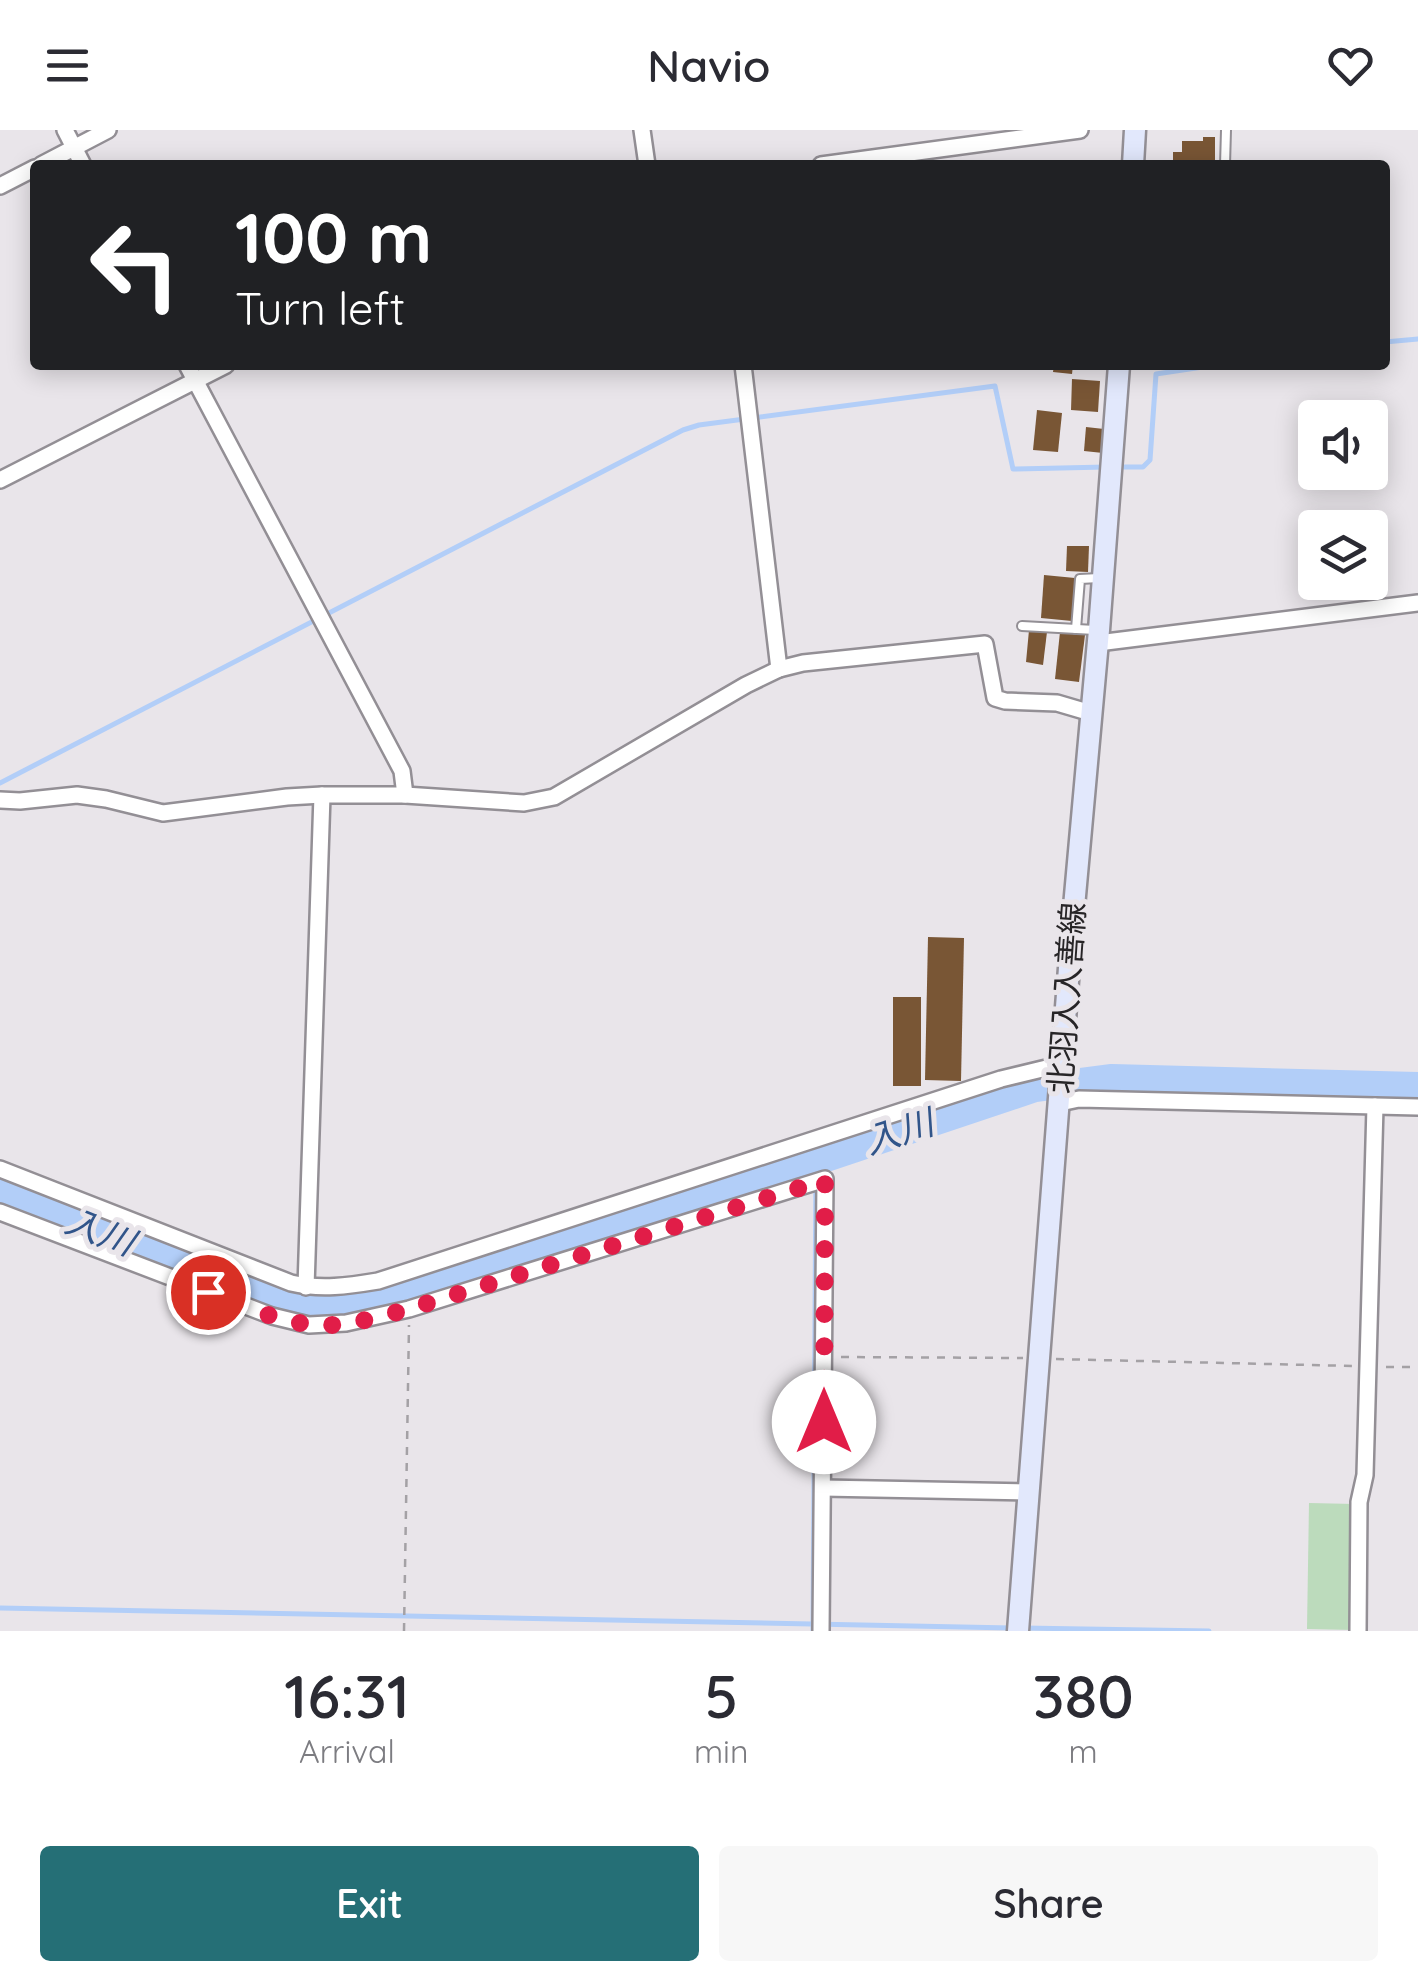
<!DOCTYPE html>
<html lang="en">
<head>
<meta charset="utf-8">
<style>
  :root { --surface:#fff; --page:#f7f7f7; --text:#2b2b33; --muted:#7c7c81; --accent:#256f76 }
  body { margin:0; font-family:Quicksand,"Noto Sans JP",sans-serif; background:var(--page); color:var(--text); height:100vh; display:flex; flex-direction:column; font-size:38px; white-space:nowrap }
  * { box-sizing:border-box; margin:0 }
  p { font-size:32px; color:var(--muted) }
  .icon { flex:none; width:55px; height:55px; fill:none; stroke:currentColor; stroke-width:2; stroke-linecap:round; stroke-linejoin:round }
  .map { position:relative; height:1501px; overflow:hidden }
  .side { display:flex; flex-direction:column; background:var(--surface); flex:1 }
  .side>* { flex:none }
  .guide { position:absolute; left:30px; top:30px; width:1360px; height:210px; border-radius:10px; box-shadow:0 5px 25px #0003; background:#202124; color:#fff; overflow:hidden }
  .tools { position:absolute; left:1298px; top:270px; display:grid; gap:20px }
  .tools a { display:grid; place-items:center; width:90px; height:90px; border-radius:10px; background:var(--surface); box-shadow:0 5px 25px #0003; font-size:50px }
  .pin { position:absolute; display:grid; place-items:center; width:85px; height:85px; color:#fff; margin:-42px; border:5px solid #fff; border-radius:50%; box-shadow:0 2px 10px #0007 }
  .me { position:absolute; width:110px; margin:-55px; rotate:0deg; stroke-linejoin:round; filter:drop-shadow(0 0 8px #0008) }
  .turn { display:flex; align-items:center; gap:35px; height:210px; padding:0 40px; font-size:45px }
  .turn .icon { width:130px; height:130px; stroke-width:2.5 }
  .turn b { display:block; font-size:70px; line-height:85px }
  .eta { display:flex; justify-content:space-evenly; align-items:center; height:170px; text-align:center }
  .eta b { font-size:60px; font-weight:600; line-height:70px }
  .primary-button { display:flex; gap:20px; margin-top:auto; padding:20px 40px }
  .primary-button a { flex:1; height:115px; border-radius:10px; background:var(--accent); color:#fff; font-size:40px; font-weight:600; line-height:115px; text-align:center }
  .primary-button a+a { background:var(--page); color:var(--text) }
  header { display:flex; justify-content:space-between; align-items:center; height:130px; padding:0 40px; background:var(--surface); font-size:45px; font-weight:600 }
  .map>svg:first-child { display:block }
  .green { fill:#bcdbbc }
  .lines { fill:none; stroke-linecap:round; stroke-linejoin:round }
  .stream { stroke:#b2cef8; stroke-width:5 }
  .river { stroke:#b2cef8; stroke-width:28 }
  .building { fill:#795635 }
  .lane-casing { stroke:#938f95; stroke-width:12 }
  .street-casing { stroke:#938f95; stroke-width:20 }
  .secondary-casing { stroke:#938f95; stroke-width:25 }
  .path { stroke:#a4a1a5; stroke-width:2.5; stroke-dasharray:8 8; stroke-linecap:butt }
  .lane { stroke:#fff; stroke-width:8 }
  .street { stroke:#fff; stroke-width:15 }
  .secondary { stroke:#e2e8fc; stroke-width:20 }
  .route { stroke:#e11d48; stroke-width:18; stroke-dasharray:0 32.4 }
  .labels { text-anchor:middle; stroke-width:10; stroke-linejoin:round; paint-order:stroke }
  .street-label { font-size:32px; fill:#272527; stroke:#e9e5ea }
  .water-label { font-size:35px; font-style:italic; fill:#31558a; stroke:#e9e5ea }
</style>
</head>
<body>
<header><svg class="icon" aria-label="menu" viewBox="0 0 24 24"><path d="M4 6h16M4 12h16M4 18h16"/></svg>Navio<svg class="icon" aria-label="heart" viewBox="0 0 24 24"><path d="M12 20l-8-8c-3-5 5-10 8-4 3-6 11-1 8 4z"/></svg></header>
<div class="map">
<svg width="1418" height="1501" viewBox="0 0 1418 1501">
  <rect width="100%" height="100%" fill="#e9e5ea"/>
  <polygon class="green" points="1309,1373 1355,1374 1354,1500 1307,1499"/>
  <g class="lines">
    <g class="stream">
      <polyline points="1385,212 1418,209"/>
      <polyline points="1117,337 1143,337 1150,330 1156,244 1216,235"/>
      <polyline points="0,653 683,300 699,295 995,256 1013,339 1106,337"/>
      <polyline points="0,1478 1012,1498"/>
      <polyline points="1023,1498 1209,1501"/>
      <polyline points="813,1501 816,1031"/>
    </g>
    <polyline class="river" points="0,1063 278,1170 332,1179 377,1173 680,1077 1035,958 1112,948 1418,956"/>
  </g>
  <g class="building">
    <polygon points="1203,7 1215,7 1215,35 1173,35 1173,22 1182,22 1182,11 1203,11"/>
    <polygon points="1054,235 1073,235 1072,244 1053,242"/>
    <polygon points="1072,249 1100,251 1098,282 1071,280"/>
    <polygon points="1037,280 1062,283 1058,322 1033,320"/>
    <polygon points="1086,297 1104,299 1103,323 1084,321"/>
    <polygon points="1067,416 1089,416 1088,442 1066,441"/>
    <polygon points="1044,445 1075,448 1072,491 1041,488"/>
    <polygon points="1029,500 1047,502 1043,535 1026,532"/>
    <polygon points="1060,502 1085,505 1079,552 1055,549"/>
    <polygon points="928,807 964,808 961,951 925,950"/>
    <rect x="893" y="867" width="28" height="89"/>
  </g>
  <g class="lines">
    <defs>
      <g id="lane">
        <polyline points="1225,35 1226,0"/>
        <polyline points="1022,496 1095,500"/>
        <polyline points="1076,499 1080,449 1099,448"/>
      </g>
      <g id="street">
        <polyline points="65,0 83,35"/>
        <polyline points="642,0 647,35"/>
        <polyline points="41,35 108,0"/>
        <polyline points="821,35 1080,0"/>
        <polyline points="0,56 35,38"/>
        <polyline points="187,235 402,641 405,665"/>
        <polyline points="743,235 779,539"/>
        <polyline points="0,350 226,235"/>
        <polyline points="1098,513 1418,473"/>
        <polyline points="0,670 20,671 77,665 106,669 163,683 287,667 322,665 405,665 524,673 554,667 746,555 779,539 803,533 985,514 995,568 1005,571 1057,573 1091,583"/>
        <polyline points="1060,973 1079,969 1418,977"/>
        <path d="M0 1039 291 1153C321 1160 348 1156 378 1151L1001 949 1063 934"/>
        <polyline points="0,1082 272,1186 309,1195 346,1193 409,1179 825,1049 821,1501"/>
        <polyline points="306,1157 322,665"/>
        <polyline points="823,1358 1030,1362"/>
        <polyline points="1358,1501 1359,1372 1365,1345 1375,976"/>
      </g>
      <g id="secondary">
        <polyline points="1133,35 1135,0"/>
        <polyline points="1018,1501 1072,799 1099,500 1119,235"/>
      </g>
    </defs>
    <use href="#lane" class="lane-casing"/>
    <use href="#street" class="street-casing"/>
    <use href="#secondary" class="secondary-casing"/>
    <g class="path">
      <polyline points="841,1227 1023,1228"/>
      <polyline points="1056,1229 1353,1236"/>
      <polyline points="1386,1237 1418,1237"/>
      <polyline points="404,1501 409,1195"/>
    </g>
    <use href="#lane" class="lane"/>
    <use href="#street" class="street"/>
    <use href="#secondary" class="secondary"/>
  </g>
  <g class="lines">
    <path class="route" d="M208 1162C240 1174 273 1190 307 1194 340 1199 378 1187 409 1179L825 1050 824 1292"/>
  </g>
  <g class="labels">
    <g class="street-label">
      <text transform="translate(1067 868) rotate(-86)" y="11">北羽入入善線</text>
    </g>
    <g class="water-label">
      <text transform="translate(899 1002) rotate(-18)" y="12">入川</text>
      <text transform="translate(100 1102) rotate(21)" y="12">入川</text>
    </g>
  </g>
</svg>
<div class="tools">
<a><svg class="icon" aria-label="sound" viewBox="0 0 24 24"><path d="M4 9h4l5-4v14l-5-4H4zM17 9q2 3 0 6"/></svg></a>
<a><svg class="icon" aria-label="layers" viewBox="0 0 24 24"><path d="M12 4l9 5-9 5-9-5zM3 14l9 5 9-5"/></svg></a>
</div>
<div class="pin" style="left:208px;top:1162px;background:#d93025"><svg class="icon" aria-label="arrive" viewBox="0 0 24 24"><path d="M6 21V4h12l-3 4 3 4H6"/></svg></div>
<svg class="me" style="left:824px;top:1292px" viewBox="-20 -20 40 40"><circle r="19" fill="#fff"/><path d="M0-13L10 11 0 6-10 11z" fill="#e11d48"/></svg>
<div class="guide">
<div class="turn"><svg class="icon" aria-label="left" viewBox="0 0 24 24"><path d="M17 20v-9H6M10 6l-5 5 5 5"/></svg><div><b>100 m</b>Turn left</div></div>
</div>
</div>
<section class="side">
<div class="eta">
<div><b>16:31</b><p>Arrival</p></div>
<div><b>5</b><p>min</p></div>
<div><b>380</b><p>m</p></div>
</div>
<div class="primary-button"><a>Exit</a><a>Share</a></div>
</section>
</body>
</html>
